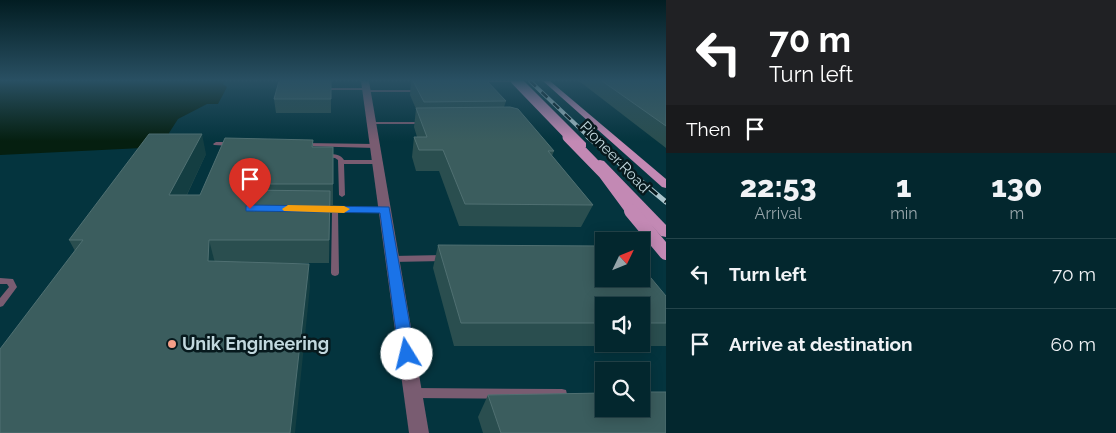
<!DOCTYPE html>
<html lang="en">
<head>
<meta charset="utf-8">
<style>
  :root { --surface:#03272e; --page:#0d2f36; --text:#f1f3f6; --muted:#97a5aa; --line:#24444a }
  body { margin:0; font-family:Raleway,sans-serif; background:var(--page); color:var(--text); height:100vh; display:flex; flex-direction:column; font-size:19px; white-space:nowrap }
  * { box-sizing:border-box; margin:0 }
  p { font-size:16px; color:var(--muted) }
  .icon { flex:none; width:28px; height:28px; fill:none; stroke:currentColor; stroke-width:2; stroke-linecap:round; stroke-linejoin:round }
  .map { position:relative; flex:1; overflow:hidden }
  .side { display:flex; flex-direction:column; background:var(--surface); width:450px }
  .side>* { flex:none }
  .hud { background:#202124; color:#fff; overflow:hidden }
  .needle { width:32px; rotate:47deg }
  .controls { position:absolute; left:595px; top:232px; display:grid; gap:10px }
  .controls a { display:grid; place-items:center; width:55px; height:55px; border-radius:0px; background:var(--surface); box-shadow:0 2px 12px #0003,0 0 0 1px var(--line); font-size:25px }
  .pin { position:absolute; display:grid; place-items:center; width:42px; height:42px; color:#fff; margin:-51px -21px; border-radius:50% 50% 50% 0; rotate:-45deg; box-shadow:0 0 5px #0007 }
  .pin .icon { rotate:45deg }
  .me { position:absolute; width:55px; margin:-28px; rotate:351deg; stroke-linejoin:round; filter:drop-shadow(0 0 4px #0008) }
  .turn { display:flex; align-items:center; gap:18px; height:105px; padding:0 20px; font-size:22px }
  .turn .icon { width:65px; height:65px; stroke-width:2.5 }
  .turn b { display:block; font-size:35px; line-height:42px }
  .then { display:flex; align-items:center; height:48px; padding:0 20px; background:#0003; gap:10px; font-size:19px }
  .eta { display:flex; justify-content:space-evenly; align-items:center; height:85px; text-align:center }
  .eta b { font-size:30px; font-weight:800; line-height:35px }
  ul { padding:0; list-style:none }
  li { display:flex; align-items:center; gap:15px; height:70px; padding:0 20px; border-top:1px solid var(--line) }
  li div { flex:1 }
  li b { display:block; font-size:19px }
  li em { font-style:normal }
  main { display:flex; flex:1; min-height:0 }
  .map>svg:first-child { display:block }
  .water { fill:#051f10 }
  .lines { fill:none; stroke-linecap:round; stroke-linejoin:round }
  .lane { fill:#795c71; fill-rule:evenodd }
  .street { fill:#795c71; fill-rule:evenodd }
  .primary { fill:#c389b4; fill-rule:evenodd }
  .rail-far1-casing { stroke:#acc5cc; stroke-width:4 }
  .rail-casing { stroke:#acc5cc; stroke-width:5 }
  .rail-far1 { stroke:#07191d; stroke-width:2.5; stroke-dasharray:8; stroke-linecap:butt }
  .rail { stroke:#07191d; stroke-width:3; stroke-dasharray:10; stroke-linecap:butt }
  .primary-bridge-far2 { stroke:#c389b4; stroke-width:8 }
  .primary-bridge-far1 { stroke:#c389b4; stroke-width:11 }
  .primary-bridge { stroke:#c389b4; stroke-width:14 }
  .wall { fill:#2a4e4f; fill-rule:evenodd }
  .shaded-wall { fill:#143e42 }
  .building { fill:#3b5d5e; stroke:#507072 }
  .route { fill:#1a73e8; stroke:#114b97 }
  .slow { fill:#f59e0b }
  .poi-dot { fill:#f49e87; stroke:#07191d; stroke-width:2 }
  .labels { text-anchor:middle; stroke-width:5; stroke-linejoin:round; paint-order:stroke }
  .street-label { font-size:15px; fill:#c2d8de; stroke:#07191d }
  .near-poi-label { font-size:18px; font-weight:bold; fill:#c2d8de; stroke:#07191d; text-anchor:start }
</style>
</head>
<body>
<main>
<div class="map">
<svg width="666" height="433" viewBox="0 0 666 433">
  <rect width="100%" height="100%" fill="#04343e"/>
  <polygon class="water" points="0,81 225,81 223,84 227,87 218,104 207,104 178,119 169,133 171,137 142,148 0,155"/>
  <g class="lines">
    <g class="lane">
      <polygon points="482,81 520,81 518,82 484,82"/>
      <polygon points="322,88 367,88 368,90 419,90 421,91 419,92 366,92 365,90 322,90"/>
      <polygon points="370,122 424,122 426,123 424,124 372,124 370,123"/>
      <polygon points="216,142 231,142 234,144 231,146 214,145 213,144"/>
      <polygon points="304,143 375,144 378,146 375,148 302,146 301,145"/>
      <path d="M324 154C331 154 340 153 344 160H378L381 162 378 164H344L345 195 342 197 339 195 338 160 335 158 322 157 321 156Z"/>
      <polygon points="323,207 385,207 388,209 385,211 338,211 339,273 338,275 335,276 332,275 331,273 332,211 321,210 320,209"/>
      <polygon points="444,255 447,256 448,258 447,260 444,261 392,262 389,261 388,259 389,257 392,256"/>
      <polygon points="0,278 13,279 17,287 3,306 0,307 0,298 9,287 7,284 0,284"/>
      <polygon points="413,388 562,389 566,390 567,394 566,398 562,399 413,398 409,397 408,393 409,389"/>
    </g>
    <polygon class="street" points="361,81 369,81 429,433 409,433"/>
    <g class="primary">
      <polygon points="516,81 524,81 586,143 586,147 580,147"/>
      <polygon points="543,81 550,81 666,179 666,188 662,187"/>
      <polygon points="600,160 604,161 666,225 666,237 661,236 596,165 596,161"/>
    </g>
    <defs>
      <polyline id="rail-far1" points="530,81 590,138"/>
      <polyline id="rail" points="588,137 666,202"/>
    </defs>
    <use href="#rail-far1" class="rail-far1-casing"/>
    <use href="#rail" class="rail-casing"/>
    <use href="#rail-far1" class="rail-far1"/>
    <use href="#rail" class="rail"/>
    <polyline class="primary-bridge-far2" points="515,81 570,138"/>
    <polyline class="primary-bridge-far1" points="568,137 604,174 632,212"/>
    <polyline class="primary-bridge" points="631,211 666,253"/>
  </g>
  <g class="wall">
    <polygon points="331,81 331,113 276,113 274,99"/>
    <polygon points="411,81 487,81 506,101 504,107 554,151 552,156 593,205 581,227 459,226 439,171 416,171 412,157 414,137 417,137 414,127 416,109 410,95"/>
    <polygon points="579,81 666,81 666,148"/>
    <polygon points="313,140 313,147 333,147 333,205 330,205 329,263 281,263 310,287 75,251 69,240 206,154 187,195 200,195"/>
    <path d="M438 245 666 296V346H454L433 268ZM604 306H641V344H604Z"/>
    <polygon points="488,395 666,433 483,433 478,417"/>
  </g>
  <g class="shaded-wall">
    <polygon points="202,134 206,154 176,217 169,195"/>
    <polygon points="246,184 250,205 241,187"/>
    <polygon points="330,191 330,213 329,263 329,240"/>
    <polygon points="209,240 215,263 208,261"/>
    <polygon points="309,264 310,287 295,433 290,433"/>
  </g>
  <g class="building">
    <polygon points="279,81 331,81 331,99 274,99"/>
    <polygon points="413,81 487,81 506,101 424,102"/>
    <polygon points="602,81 666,81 666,126"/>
    <polygon points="510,107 518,109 554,151 548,151 593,205 465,204 443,150 419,150 414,137 427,137 416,108"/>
    <polygon points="149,134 202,134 169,195 200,195 225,138 313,140 312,147 333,147 333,184 246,184 241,187 244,190 330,191 329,240 209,240 208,261 309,264 290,433 0,433 0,349 83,240 69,240"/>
    <polygon points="438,245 604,246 604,279 641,279 641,266 666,296 666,323 641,323 641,306 604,306 604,323 461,323"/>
    <polygon points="641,392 666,392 666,433 501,433 488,395 604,393 604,409 641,409"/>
  </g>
  <linearGradient id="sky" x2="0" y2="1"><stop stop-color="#021d22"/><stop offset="0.57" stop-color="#295063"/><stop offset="1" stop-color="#295063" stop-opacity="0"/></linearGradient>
  <rect width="666" height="141" fill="url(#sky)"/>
  <polygon class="route" points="250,205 389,207 415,354 413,360 407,362 401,360 399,354 380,213 246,211 246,206"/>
  <polygon class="slow" points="288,205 344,206 350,209 344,213 284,211 282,209"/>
  <circle class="poi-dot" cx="172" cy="344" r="5"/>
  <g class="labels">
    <g class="street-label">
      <text transform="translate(615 157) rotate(46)" y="5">Pioneer Road</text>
    </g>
    <g class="near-poi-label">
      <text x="182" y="350">Unik Engineering</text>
    </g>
  </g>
</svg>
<div class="controls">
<a><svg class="needle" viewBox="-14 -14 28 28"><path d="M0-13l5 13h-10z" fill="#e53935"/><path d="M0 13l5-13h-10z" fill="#97a5aa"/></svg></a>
<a><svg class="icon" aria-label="sound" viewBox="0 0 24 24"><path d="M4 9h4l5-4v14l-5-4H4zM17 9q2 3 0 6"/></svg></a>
<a><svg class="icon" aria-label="search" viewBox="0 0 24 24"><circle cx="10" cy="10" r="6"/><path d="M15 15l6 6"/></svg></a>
</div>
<div class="pin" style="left:250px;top:209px;background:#d93025"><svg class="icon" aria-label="arrive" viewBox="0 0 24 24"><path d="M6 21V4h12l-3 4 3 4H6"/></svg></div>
<svg class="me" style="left:407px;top:354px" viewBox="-20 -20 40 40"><circle r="19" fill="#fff"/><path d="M0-13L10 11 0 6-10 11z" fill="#1a73e8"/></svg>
</div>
<section class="side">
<div class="hud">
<div class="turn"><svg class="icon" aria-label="left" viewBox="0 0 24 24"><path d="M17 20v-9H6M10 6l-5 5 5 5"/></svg><div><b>70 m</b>Turn left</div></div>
<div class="then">Then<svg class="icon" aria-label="arrive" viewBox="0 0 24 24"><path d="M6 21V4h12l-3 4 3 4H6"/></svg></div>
</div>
<div class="eta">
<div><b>22:53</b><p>Arrival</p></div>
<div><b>1</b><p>min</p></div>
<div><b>130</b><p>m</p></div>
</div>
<ul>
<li><svg class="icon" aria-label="left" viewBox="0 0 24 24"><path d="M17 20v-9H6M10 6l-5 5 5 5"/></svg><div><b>Turn left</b></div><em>70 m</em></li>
<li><svg class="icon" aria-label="arrive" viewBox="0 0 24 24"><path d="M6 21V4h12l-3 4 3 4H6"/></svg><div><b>Arrive at destination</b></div><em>60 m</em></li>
</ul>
</section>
</main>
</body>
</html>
